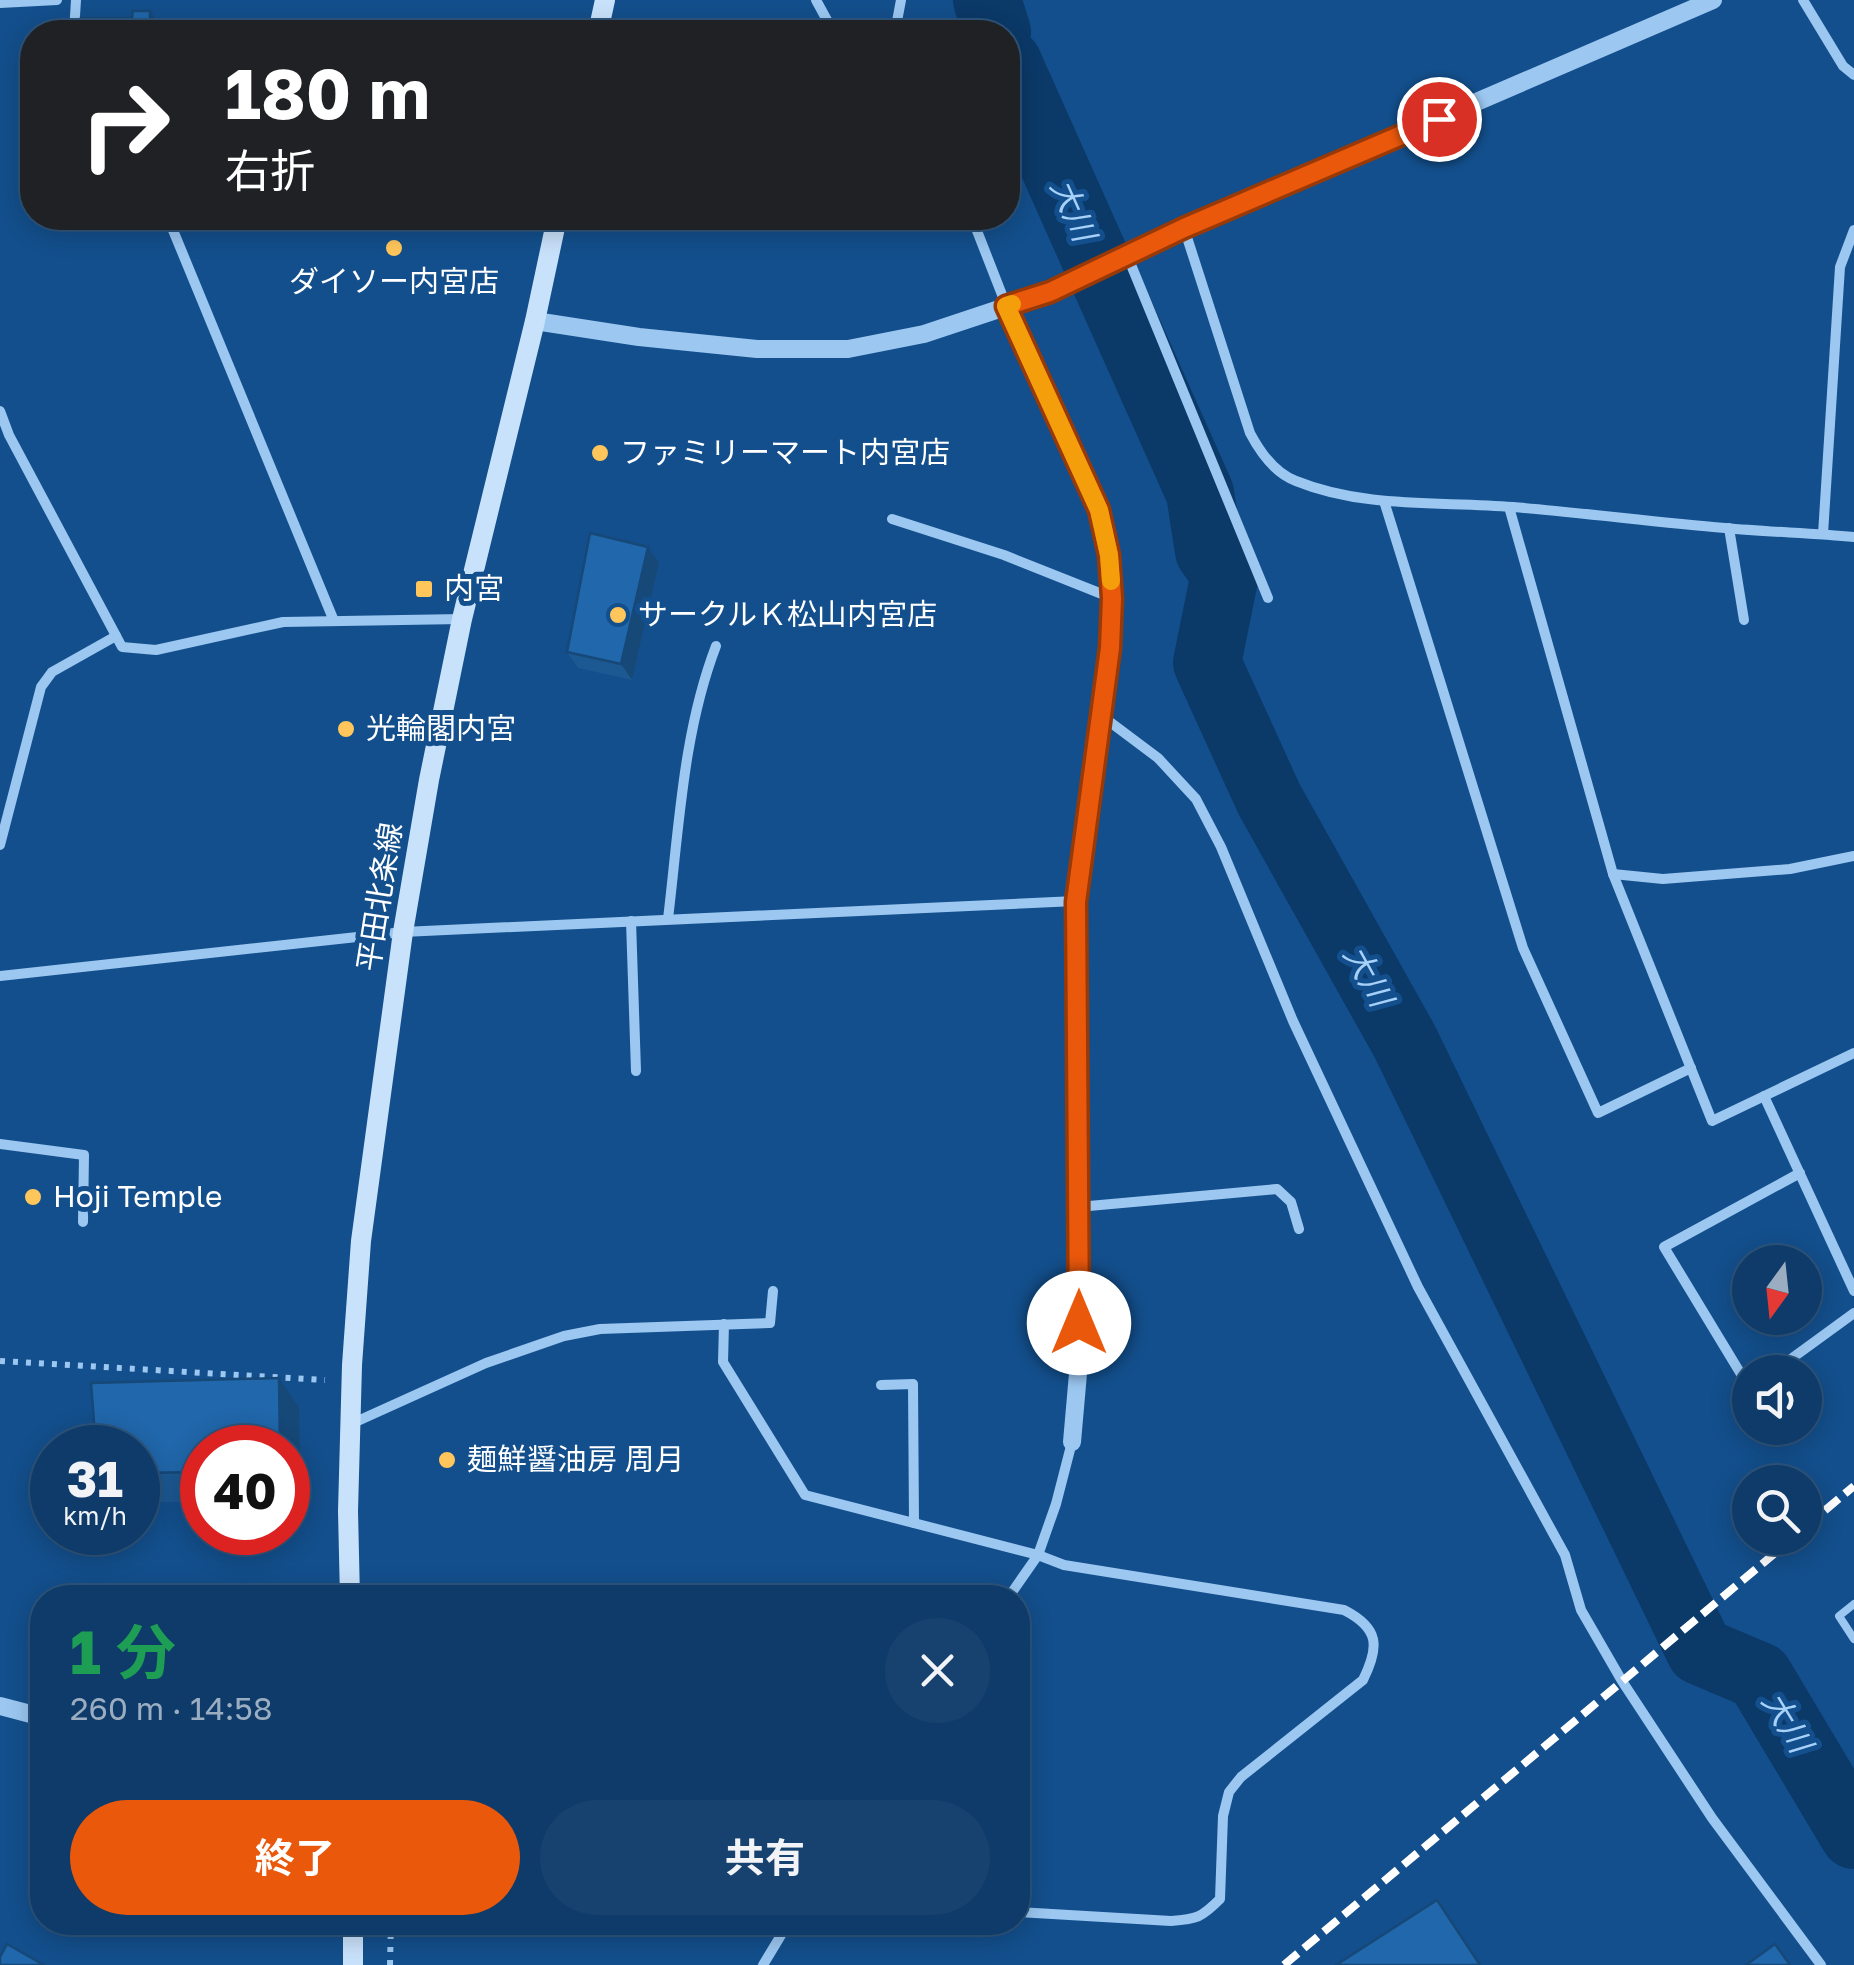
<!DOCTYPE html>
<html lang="ja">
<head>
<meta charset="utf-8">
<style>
  :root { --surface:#0e3b69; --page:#17426f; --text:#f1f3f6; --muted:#9badc0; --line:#2e557d; --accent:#ea580c }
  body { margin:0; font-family:"Golos Text","Noto Sans JP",sans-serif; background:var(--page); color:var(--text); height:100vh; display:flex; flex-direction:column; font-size:38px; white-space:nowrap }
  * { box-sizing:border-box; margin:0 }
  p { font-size:32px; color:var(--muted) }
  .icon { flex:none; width:55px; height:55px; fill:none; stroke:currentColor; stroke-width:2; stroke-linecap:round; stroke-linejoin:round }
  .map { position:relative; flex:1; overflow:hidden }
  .panel { position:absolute; left:30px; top:1585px; width:1000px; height:350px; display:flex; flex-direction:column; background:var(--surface); border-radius:40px; box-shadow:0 5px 25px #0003,0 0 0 2px var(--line) }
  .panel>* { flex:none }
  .banner { position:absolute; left:20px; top:20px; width:1000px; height:210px; border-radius:40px; box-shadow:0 5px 25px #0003,0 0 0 2px var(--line); background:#202124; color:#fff; overflow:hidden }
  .needle { width:65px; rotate:195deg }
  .fabs { position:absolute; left:1732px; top:1245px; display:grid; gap:20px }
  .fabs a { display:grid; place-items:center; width:90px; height:90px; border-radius:50%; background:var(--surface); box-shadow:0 5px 25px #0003,0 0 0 2px var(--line); font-size:50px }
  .speed { position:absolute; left:30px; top:1425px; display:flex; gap:20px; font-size:50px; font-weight:700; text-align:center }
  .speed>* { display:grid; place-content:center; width:130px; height:130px; border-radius:50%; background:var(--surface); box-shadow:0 5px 25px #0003,0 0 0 2px var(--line); line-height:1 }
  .speed small { font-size:25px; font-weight:400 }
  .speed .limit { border:15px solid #d22; background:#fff; color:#111 }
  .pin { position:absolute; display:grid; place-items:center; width:85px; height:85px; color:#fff; margin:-42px; border:5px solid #fff; border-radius:50%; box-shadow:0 2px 10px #0007 }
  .me { position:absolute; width:110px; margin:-55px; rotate:0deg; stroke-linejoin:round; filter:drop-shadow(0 0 8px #0008) }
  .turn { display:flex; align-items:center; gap:35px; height:210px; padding:0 40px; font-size:45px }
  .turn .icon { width:130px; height:130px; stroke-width:2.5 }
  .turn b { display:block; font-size:70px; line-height:85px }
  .round { display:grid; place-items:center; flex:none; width:105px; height:105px; border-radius:52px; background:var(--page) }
  .headline { display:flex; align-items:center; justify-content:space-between; height:170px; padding:0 40px }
  h1 { font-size:60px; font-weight:700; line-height:75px; color:#1e9e55 }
  .cta { display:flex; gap:20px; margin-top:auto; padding:20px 40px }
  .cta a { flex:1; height:115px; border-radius:60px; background:var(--accent); color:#fff; font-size:40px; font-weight:700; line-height:115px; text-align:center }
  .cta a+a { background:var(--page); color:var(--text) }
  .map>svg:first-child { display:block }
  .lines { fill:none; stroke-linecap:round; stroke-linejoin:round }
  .river { stroke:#0b3968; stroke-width:68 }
  .path { stroke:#9bc7f1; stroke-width:6; stroke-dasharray:5 8; stroke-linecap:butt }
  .service { stroke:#9bc7f1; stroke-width:8 }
  .minor { stroke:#9bc7f1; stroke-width:10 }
  .tertiary { stroke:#9bc7f1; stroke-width:18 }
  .secondary { stroke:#c9e2fb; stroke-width:20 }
  .rail { stroke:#fff; stroke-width:8; stroke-dasharray:18 8; stroke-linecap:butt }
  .wall { fill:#1c5993 }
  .shaded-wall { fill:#164878 }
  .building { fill:#2067ab; stroke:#164878; stroke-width:2.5 }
  .route-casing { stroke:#983908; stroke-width:25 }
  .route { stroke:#ea580c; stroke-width:18 }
  .slow { stroke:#f59e0b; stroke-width:18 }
  .poi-dot { fill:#ffc65b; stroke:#134f8c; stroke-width:4 }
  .labels { text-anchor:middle; stroke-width:10; stroke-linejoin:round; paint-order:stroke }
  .poi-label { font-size:30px; fill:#fff; stroke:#134f8c; text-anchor:start }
  .street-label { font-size:30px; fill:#fff; stroke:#134f8c }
  .water-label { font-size:32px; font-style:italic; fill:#a7d1f8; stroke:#134f8c }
</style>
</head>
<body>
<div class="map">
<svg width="1854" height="1965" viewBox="0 0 1854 1965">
  <rect width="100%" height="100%" fill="#134f8c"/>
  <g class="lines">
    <g class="river">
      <polyline points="987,0 997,32"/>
      <polyline points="1008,63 1200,493 1209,551 1225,574 1207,663 1269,799 1405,1042 1700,1651 1759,1676 1854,1835"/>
    </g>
    <g class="path">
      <polyline points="0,1361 325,1380"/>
      <polyline points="390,1965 391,1922"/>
    </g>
    <polyline class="service" points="1854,1604 1839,1616 1854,1639"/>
    <g class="minor">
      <polyline points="816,0 828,22 839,32"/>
      <polyline points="1803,0 1843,66 1854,75"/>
      <polyline points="0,3 57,0"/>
      <polyline points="74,32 76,0"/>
      <polyline points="895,32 901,0"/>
      <polyline points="168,218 334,621"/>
      <path d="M1184 228 1250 433C1260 452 1274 473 1296 481 1365 509 1441 501 1513 507 1584 513 1655 522 1725 528 1768 532 1811 533 1854 537"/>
      <polyline points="1127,255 1268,598"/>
      <polyline points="0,411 9,435 122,647 156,650 283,622 462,619"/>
      <polyline points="1384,501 1523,948 1598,1113 1691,1068"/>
      <polyline points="1509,507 1613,874 1712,1121 1854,1053"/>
      <polyline points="892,519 1004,555 1112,598"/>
      <polyline points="1729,528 1744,620"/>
      <polyline points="1823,534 1840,267 1854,230"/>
      <polyline points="1102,716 1158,758 1196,799 1221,847 1293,1021 1418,1287 1565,1555 1581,1610 1622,1681 1712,1818 1821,1965"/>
      <polyline points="0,845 41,687 52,672 116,636"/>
      <polyline points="1613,874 1663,879 1790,869 1854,856"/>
      <path d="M668 919C679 828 683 732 716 646"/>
      <polyline points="631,921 636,1071"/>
      <polyline points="0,976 403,932 1076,901 1110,648 1112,598 1109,555 1099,511 1006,305 972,218"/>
      <polyline points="1764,1096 1854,1291"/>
      <polyline points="0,1144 84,1155 83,1222"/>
      <polyline points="1078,1207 1277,1189 1291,1202 1299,1229"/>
      <path d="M724 1324 723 1362 805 1495 1038 1555 1064 1565 1344 1610C1379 1628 1380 1646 1363 1680L1241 1777 1229 1792 1223 1816 1220 1899C1201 1918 1197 1919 1171 1921L1018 1912"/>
      <polyline points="1773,1372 1854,1313"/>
      <polyline points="881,1385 913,1384 914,1523"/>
      <polyline points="1750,1389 1664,1247 1800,1173"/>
      <polyline points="351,1424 486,1363 564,1336 600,1329 770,1323 773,1291"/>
      <polyline points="1008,1598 1038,1555 1056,1504 1072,1442"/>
      <polyline points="763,1965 789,1922"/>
    </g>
    <g class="tertiary">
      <polyline points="535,321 639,337 757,349 848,349 924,334 1050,292 1184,228 1713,0"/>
      <polyline points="1072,1442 1079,1362 1076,901"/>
      <polyline points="0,1706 42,1717"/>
    </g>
    <g class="secondary">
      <polyline points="598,32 605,0"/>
      <polyline points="350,1598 348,1511 352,1365 361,1241 403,932 429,780 462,619 535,321 557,218"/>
      <polyline points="353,1965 353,1922"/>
    </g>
    <g class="rail">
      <polyline points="1805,1527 1854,1486"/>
      <polyline points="1284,1965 1793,1538"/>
    </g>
  </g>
  <g class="wall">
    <polygon points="178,218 306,218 180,220"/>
    <polygon points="659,563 632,680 578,668 567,652"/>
    <polygon points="299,1408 301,1501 288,1501 288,1448 202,1448 202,1502 138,1502 138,1448"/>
  </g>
  <g class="shaded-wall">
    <polygon points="150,11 158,22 158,32 150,32"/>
    <polygon points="648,547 659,563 632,680 621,664"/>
    <polygon points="279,1378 299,1408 301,1501 288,1482 288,1448 280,1448"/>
  </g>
  <g class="building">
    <polygon points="133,11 150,11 150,32 81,32 81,18 132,18"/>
    <polygon points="163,30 336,31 336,32 163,32"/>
    <polygon points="590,533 648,547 621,664 567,652"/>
    <polygon points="279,1378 280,1448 202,1448 202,1472 138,1473 138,1448 96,1448 91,1383"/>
    <polygon points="1437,1900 1480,1965 1336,1965"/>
    <polygon points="7,1944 44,1965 0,1965 0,1957"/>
    <polygon points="1775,1944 1790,1965 1746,1965"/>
  </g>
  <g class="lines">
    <defs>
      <polyline id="route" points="1079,1323 1076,902 1110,648 1112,598 1109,555 1099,510 1006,306 1050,292 1184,228 1439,119"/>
    </defs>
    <use href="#route" class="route-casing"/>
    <use href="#route" class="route"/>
    <polyline class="slow" points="1012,304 1006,306 1099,510 1109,555 1111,581"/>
  </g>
  <g class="poi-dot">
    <circle cx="394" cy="248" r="10"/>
    <circle cx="600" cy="453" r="10"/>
    <rect x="414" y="579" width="20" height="20" rx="5"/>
    <circle cx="618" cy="615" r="10"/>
    <circle cx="346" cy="729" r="10"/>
    <circle cx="33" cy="1197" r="10"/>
    <circle cx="447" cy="1460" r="10"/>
  </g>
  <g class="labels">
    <g class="poi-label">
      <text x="394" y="292" text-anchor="middle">ダイソー内宮店</text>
      <text x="620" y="463">ファミリーマート内宮店</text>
      <text x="444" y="599">内宮</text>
      <text x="638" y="625">サークルＫ松山内宮店</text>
      <text x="366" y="739">光輪閣内宮</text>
      <text x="53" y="1207">Hoji Temple</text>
      <text x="467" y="1470">麺鮮醤油房 周月</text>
    </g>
    <g class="street-label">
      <text transform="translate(380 897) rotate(-81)" y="10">平田北条線</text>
    </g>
    <g class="water-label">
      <text transform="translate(1073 210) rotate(66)" y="11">大川</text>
      <text transform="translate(1368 976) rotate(61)" y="11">大川</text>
      <text transform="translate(1787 1722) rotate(59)" y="11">大川</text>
    </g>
  </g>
</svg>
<div class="fabs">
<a><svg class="needle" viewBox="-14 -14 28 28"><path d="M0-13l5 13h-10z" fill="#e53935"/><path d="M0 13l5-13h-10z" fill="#9badc0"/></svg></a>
<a><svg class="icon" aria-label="sound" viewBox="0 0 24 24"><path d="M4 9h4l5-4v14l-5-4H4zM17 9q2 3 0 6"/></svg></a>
<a><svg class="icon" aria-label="search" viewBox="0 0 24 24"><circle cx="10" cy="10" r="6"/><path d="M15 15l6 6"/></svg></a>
</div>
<div class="speed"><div>31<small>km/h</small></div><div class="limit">40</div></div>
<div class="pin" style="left:1439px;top:119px;background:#d93025"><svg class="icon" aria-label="arrive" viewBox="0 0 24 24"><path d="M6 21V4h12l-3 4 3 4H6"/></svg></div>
<svg class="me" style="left:1079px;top:1323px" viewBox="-20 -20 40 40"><circle r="19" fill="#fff"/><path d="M0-13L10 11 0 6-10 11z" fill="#ea580c"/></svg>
<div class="banner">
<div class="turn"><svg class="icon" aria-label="right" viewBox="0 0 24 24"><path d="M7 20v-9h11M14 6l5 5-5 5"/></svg><div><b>180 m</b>右折</div></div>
</div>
<section class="panel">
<div class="headline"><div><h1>1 分</h1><p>260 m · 14:58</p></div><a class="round"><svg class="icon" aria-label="close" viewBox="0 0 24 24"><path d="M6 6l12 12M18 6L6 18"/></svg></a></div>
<div class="cta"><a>終了</a><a>共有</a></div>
</section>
</div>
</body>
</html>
